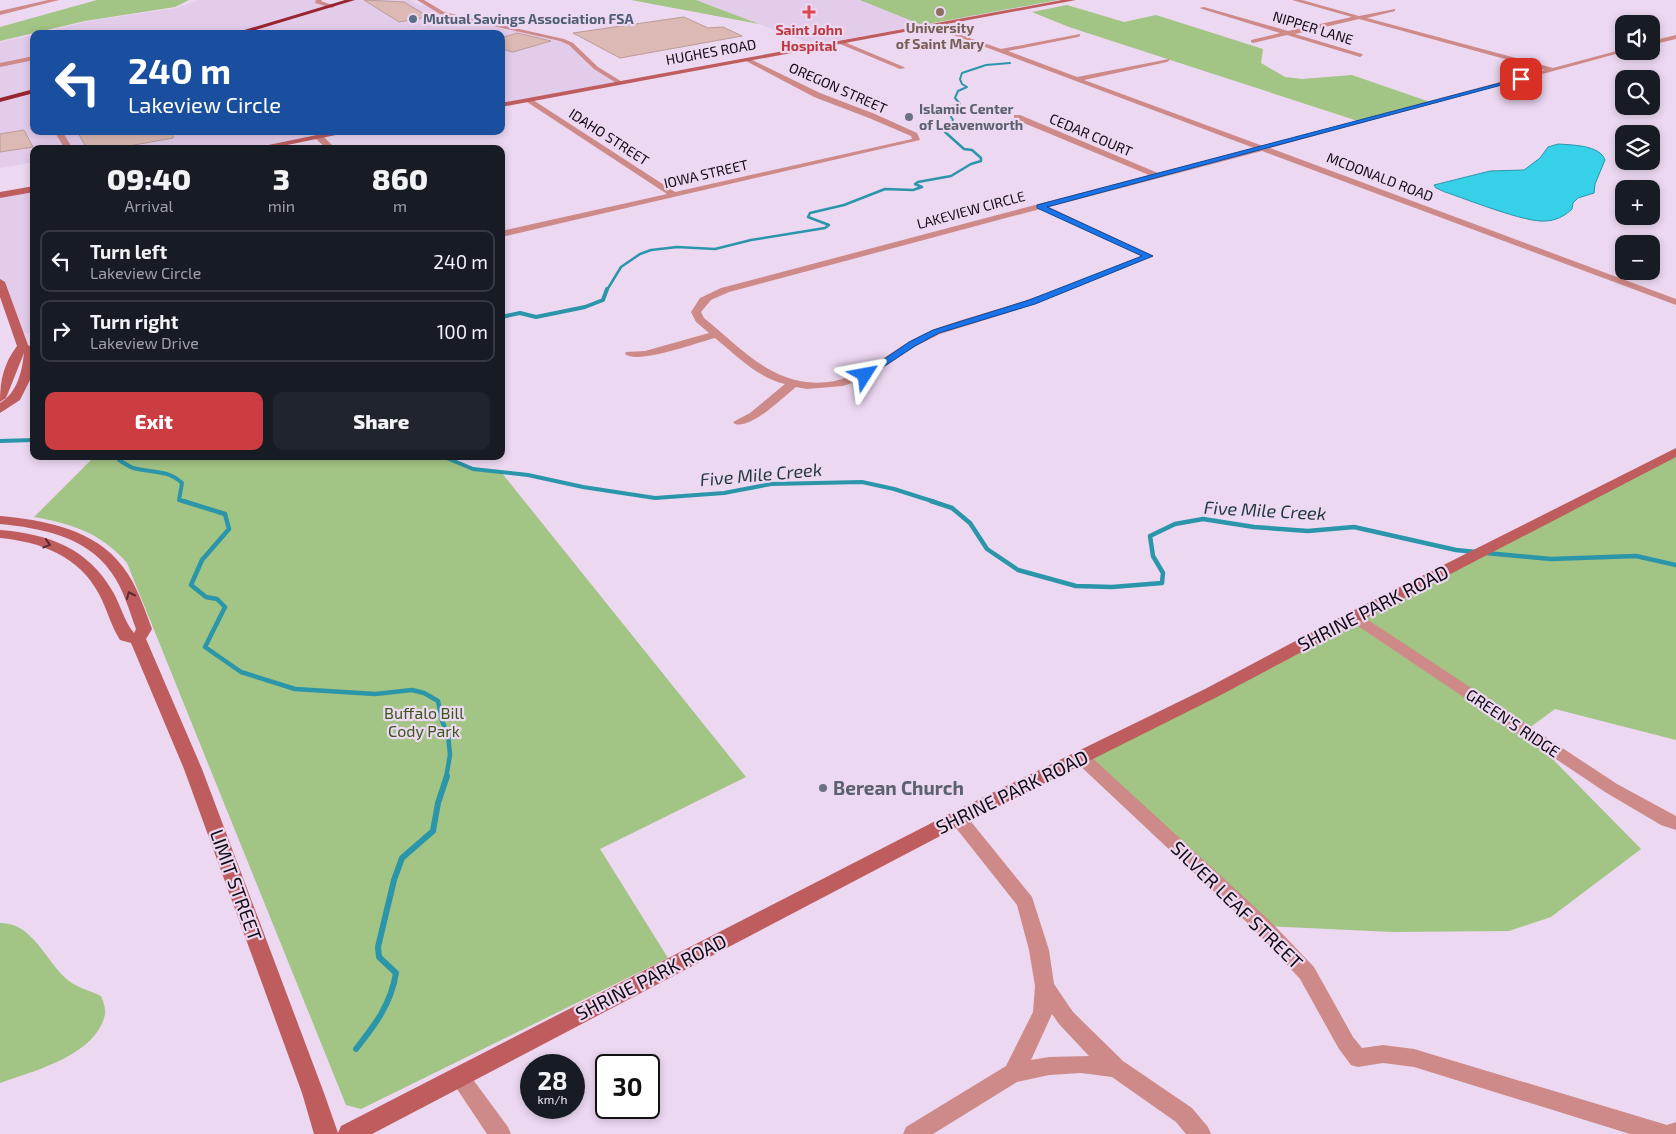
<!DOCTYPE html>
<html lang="en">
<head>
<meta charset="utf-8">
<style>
  :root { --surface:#171b24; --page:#20242c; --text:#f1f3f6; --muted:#9ea1a6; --line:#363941; --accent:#cc3d42 }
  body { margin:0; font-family:"Exo 2",sans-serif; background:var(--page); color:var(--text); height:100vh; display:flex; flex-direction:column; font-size:19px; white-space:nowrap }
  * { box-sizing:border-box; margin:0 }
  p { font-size:16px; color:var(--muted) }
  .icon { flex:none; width:28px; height:28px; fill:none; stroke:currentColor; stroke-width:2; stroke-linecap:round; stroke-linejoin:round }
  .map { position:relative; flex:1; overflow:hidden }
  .details { position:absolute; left:30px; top:145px; width:475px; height:315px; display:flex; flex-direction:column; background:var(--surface); border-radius:10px; box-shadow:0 2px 8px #0003 }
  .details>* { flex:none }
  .top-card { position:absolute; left:30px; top:30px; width:475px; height:105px; border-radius:10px; box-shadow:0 2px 8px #0003; background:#1a4fa0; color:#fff; overflow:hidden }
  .tools { position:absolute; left:1615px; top:15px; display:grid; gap:10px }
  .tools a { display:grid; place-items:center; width:45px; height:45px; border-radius:10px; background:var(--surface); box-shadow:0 2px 8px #0003; font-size:25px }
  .speed { position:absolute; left:520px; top:1054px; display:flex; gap:10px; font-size:25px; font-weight:700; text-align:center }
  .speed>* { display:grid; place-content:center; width:65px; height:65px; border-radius:50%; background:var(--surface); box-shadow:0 2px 8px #0003; line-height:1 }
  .speed small { font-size:12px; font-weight:400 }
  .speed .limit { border:2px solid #111; border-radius:8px; background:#fff; color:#111 }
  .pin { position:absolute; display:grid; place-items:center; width:42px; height:42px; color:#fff; margin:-21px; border-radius:10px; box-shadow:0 2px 8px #0006 }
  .me { position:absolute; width:55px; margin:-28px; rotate:56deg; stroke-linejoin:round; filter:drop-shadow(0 0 4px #0008) }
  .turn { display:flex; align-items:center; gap:18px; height:105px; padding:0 15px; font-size:22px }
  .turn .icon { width:65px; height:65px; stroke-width:2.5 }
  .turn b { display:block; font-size:35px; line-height:42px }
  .eta { display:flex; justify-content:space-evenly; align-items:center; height:85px; text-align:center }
  .eta b { font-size:30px; font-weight:800; line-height:35px }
  .cta { display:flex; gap:10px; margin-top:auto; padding:10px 15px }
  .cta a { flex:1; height:58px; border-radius:10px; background:var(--accent); color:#fff; font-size:20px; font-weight:800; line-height:58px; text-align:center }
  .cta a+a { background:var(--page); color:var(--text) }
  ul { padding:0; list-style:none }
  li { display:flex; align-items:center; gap:15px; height:62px; margin:0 10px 8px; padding:0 5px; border:2px solid var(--line); border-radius:10px }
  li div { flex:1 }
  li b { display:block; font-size:19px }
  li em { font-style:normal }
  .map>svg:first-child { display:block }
  .built { fill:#e3cbea }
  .green { fill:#a2c484 }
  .water { fill:#36d0e9; stroke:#2b95a9 }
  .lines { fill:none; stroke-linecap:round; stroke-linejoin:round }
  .stream-far4 { stroke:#2b95a9; stroke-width:2 }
  .stream-far3 { stroke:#2b95a9; stroke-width:2.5 }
  .stream-far2 { stroke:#2b95a9; stroke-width:4 }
  .stream-far1 { stroke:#2b95a9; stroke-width:4.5 }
  .stream { stroke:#2b95a9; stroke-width:6 }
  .building { fill:#dcb9b4; stroke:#bc9b96 }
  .street { fill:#ce8a88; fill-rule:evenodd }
  .secondary { fill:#bf5d5e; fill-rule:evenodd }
  .highway { fill:#982630; fill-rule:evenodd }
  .oneway { stroke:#572b31 }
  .route { fill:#1a73e8; stroke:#114b97 }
  .health-dot { fill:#e0444e; stroke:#ecd8f1; stroke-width:2 }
  .education-dot { fill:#8d6e63; stroke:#ecd8f1; stroke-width:2 }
  .service-dot { fill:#5c6f8a; stroke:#ecd8f1; stroke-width:2 }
  .worship-dot { fill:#6b7280; stroke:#ecd8f1; stroke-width:2 }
  .labels { text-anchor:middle; stroke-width:4.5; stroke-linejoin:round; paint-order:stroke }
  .far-service-label { font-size:14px; font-weight:bold; fill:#4e5e75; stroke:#ecd8f1; text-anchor:start }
  .far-education-label { font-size:14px; font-weight:bold; fill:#785e54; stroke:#ecd8f1 }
  .far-street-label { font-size:14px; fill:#110a13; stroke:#ecd8f1 }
  .far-health-label { font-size:14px; font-weight:bold; fill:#be3a42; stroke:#ecd8f1 }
  .far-worship-label { font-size:14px; font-weight:bold; fill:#5b616d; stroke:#ecd8f1; text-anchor:start }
  .park-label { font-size:16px; fill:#3a561a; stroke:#ecd8f1 }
  .street-label { font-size:16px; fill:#110a13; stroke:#ecd8f1 }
  .water-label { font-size:18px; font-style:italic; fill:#1f373c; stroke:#ecd8f1 }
  .near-street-label { font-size:19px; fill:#110a13; stroke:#ecd8f1 }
  .near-worship-label { font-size:19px; font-weight:bold; fill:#5b616d; stroke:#ecd8f1; text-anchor:start }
</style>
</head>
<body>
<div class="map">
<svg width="1676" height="1134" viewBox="0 0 1676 1134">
  <rect width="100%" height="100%" fill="#ecd8f1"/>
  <g class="built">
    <polygon points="198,0 319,0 317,1 332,6 352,0 410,0 420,5 431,6 442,13 571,44 596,68 620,83 501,105 501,34 38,34 89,21 177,8"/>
    <polygon points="696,0 1058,0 814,45"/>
    <polygon points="34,35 34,131 351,131 253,149 34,149 34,162 0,168 0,42"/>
    <polygon points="34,189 34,332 13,337 15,323 0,282 0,195"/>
  </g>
  <g class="green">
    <polygon points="97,0 189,0 175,7 85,21 0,41 0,27"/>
    <polygon points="631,0 696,0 759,24"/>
    <polygon points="860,0 1058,0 922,25"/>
    <polygon points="1067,5 1124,22 1156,15 1263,49 1261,63 1285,77 1302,79 1352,75 1433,103 1361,122 1069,27 1032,12"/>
    <polygon points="1676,452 1676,740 1555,709 1525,731 1641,849 1551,917 1509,931 1392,932 1263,926 1082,758"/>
    <path d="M95 456H442L473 469 501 472 746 777 600 849 668 958 361 1109 346 1105 127 563C101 533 73 524 34 517Z"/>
    <path d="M0 923C33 922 46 963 69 981 78 988 91 991 101 996 103 1001 106 1009 105 1014 97 1055 34 1071 0 1083Z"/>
  </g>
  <path class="water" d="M1558 144C1572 145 1600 145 1605 160L1595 184 1594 193 1578 198 1573 203 1572 209C1565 216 1555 221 1545 221 1526 223 1466 199 1445 192L1436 188 1434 185 1490 171 1524 170 1540 158 1548 147Z"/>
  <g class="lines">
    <polyline class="stream-far4" points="950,127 953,120 946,108 960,104 955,98 958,91 967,87 962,84 960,79 962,73 986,65 1010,63"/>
    <polyline class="stream-far3" points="607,290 621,267 640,254 651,250 677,247 715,249 751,240 825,228 829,225 808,217 810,213 844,205 885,189 913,190 922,187 915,184 918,182 951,176 971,164 981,161 981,158 972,150 964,149 945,132 951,125"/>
    <g class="stream-far2">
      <polyline points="501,317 520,313 536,317 585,307 603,300 607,289"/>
      <polyline points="0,441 34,440"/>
      <path d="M120 456 119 460C124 463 128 466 133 468 151 473 167 469 182 483L179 500 187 502"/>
      <polyline points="442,456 473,469 528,475 583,487 655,498 724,493 771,484 862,482 894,489 935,502"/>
    </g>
    <g class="stream-far1">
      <polyline points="183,501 225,514 229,529 202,560 191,585 206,597 217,599 225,607 205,647 241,672 295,689 375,694 412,690 424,693 438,701 442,721 448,734 450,755 446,778"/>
      <polyline points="931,501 952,508 970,523 987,549 1018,570 1076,586 1112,587 1162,583 1163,573 1153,556 1150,536 1175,524 1203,519 1254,527 1308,531 1354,527 1456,550 1476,552"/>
      <polyline points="1486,553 1551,559 1636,556 1676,565"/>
    </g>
    <path class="stream" d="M356 1049C375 1025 391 1004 396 973L379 957 378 947 394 880 402 858 433 831 438 803 447 776"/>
  </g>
  <g class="building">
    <polygon points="364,0 404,2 429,17 399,22"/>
    <polygon points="684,17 708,28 723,27 742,36 620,58 573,33"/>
    <polygon points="517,33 547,40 551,41 513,52 501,49 501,38"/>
    <polygon points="24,130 33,147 0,152 0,134"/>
    <polygon points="77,131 173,131 173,138 112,149 87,149"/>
  </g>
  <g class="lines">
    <g class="street">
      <polygon points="48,0 59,0 0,15 0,11"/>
      <polygon points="316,0 322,0 321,1 335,6 332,8 315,3"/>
      <polygon points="417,0 424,0 444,12 564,39 573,43 598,67 624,83 618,84 594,69 569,45 560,41 440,14"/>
      <path d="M1292 0H1302L1359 16 1395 9V11L1367 18 1553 68 1624 49V51H1627L1270 148 1676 299V305L1262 151 1049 207 1154 256 1036 304 940 334 916 346 869 377 843 386 807 389 796 387C783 397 752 429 735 424L733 422 750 413 785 384C758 378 737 356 715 338 699 342 637 365 625 354L626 352 645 351 709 333 696 322 691 312 700 298 721 288 1149 175 1014 119V115H1020L1158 173 1254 148 932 27V25L1001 49 1080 34V36L1078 37 1008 51 1077 77 1169 59 1170 60 1167 62 1084 80 1263 146 1545 70 1359 19 1295 34 1362 54 1363 55 1360 57 1287 35 1253 43 1251 42V40L1280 33 1199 8 1204 7 1288 31 1352 17ZM1040 209 1141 256C1103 271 1066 287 1027 300 996 311 964 318 933 330 889 347 858 389 806 382 765 377 735 343 704 318L701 312 711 300 729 292Z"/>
      <polygon points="1676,35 1676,39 1651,45 1651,41"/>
      <polygon points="842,41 904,67 905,68 900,69 840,44 840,42"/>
      <polygon points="34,56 34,60 0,67 0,63"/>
      <polygon points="748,58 820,93 875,114 917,133 920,140 501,237 501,231 667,194 527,102 526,100 530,98 675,192 912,139 911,136 869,118 814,97 746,61 745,60"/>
      <polygon points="54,131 62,131 73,149 65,149"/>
      <polygon points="316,135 322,135 336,149 327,149 316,139"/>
      <polygon points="1354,612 1359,614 1617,784 1676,816 1676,830 1661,825 1605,792 1349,620 1347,617 1349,614"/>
      <polygon points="1082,752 1088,754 1270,921 1314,967 1353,1037 1362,1048 1383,1045 1414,1049 1667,1125 1676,1122 1676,1134 1630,1134 1414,1067 1383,1063 1358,1067 1351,1065 1339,1049 1300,979 1256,931 1076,762 1074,758 1076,754"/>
      <path d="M958 812 964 813 1032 897 1049 950 1054 984 1073 1012 1123 1061 1192 1108 1208 1127 1211 1134H1186L1176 1122 1112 1077 1081 1073 1049 1075 1017 1082 933 1134H903L906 1127 1006 1066 1033 1012 1035 986 1029 950 1017 905 952 823 949 818 952 813ZM1052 1014 1059 1024 1089 1056 1049 1057 1031 1060Z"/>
      <polygon points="459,1068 466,1070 508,1127 511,1134 487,1134 449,1077 452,1070"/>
    </g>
    <g class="secondary">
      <polygon points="1062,0 1076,0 501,107 501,103"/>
      <polygon points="336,131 355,131 268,149 249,149"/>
      <polygon points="34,186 34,192 0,198 0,192"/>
      <path d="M0 279 5 282 28 345 34 349V372L20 400 0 413V403C17 393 22 372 24 353L6 398 0 402C0 380 4 363 17 346L0 297Z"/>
      <path d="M1676 448V457L1360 621 1217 697 965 823 372 1134H314L302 1093 184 769 131 643 120 640C111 626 107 609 99 594 79 556 41 542 0 538V530C49 534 88 548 113 592 120 604 125 623 134 633L136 629C129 610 123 588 111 572 86 536 40 528 0 524V516C44 520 95 529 123 567 137 585 144 608 152 629L146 639 202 769 324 1093 338 1133 341 1126 951 813 1205 689 1348 613Z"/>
    </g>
    <g class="highway">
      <polygon points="345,0 355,0 242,34 231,34"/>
      <polygon points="34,89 34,93 0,102 0,98"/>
    </g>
  </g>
  <defs><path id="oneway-chevron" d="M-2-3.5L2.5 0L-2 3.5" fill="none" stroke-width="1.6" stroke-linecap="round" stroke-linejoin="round" transform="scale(1.25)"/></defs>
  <g class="oneway">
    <use href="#oneway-chevron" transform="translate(47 544) rotate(17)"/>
    <use href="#oneway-chevron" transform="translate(130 595) rotate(-114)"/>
  </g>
  <polygon class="route" points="1519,78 1524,79 1047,207 1153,256 1035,304 939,333 915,346 868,377 865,378 861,375 909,342 933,330 1029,300 1142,256 1037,208 1037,205"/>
  <path class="health-dot" d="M806.5 4.5h5v5h5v5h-5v5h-5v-5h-5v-5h5z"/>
  <circle class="education-dot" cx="940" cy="12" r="5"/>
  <circle class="service-dot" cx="413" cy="19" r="5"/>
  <g class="worship-dot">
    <circle cx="909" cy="117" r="5"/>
    <circle cx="823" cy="788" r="5"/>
  </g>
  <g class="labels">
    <g class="far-service-label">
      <text x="423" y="24">Mutual Savings Association FSA</text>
    </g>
    <g class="far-education-label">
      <text x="940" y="33">University<tspan x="940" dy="16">of Saint Mary</tspan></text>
    </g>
    <g class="far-street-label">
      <text transform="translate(1313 28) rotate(17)" y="5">NIPPER LANE</text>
      <text transform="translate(711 52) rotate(-10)" y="5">HUGHES ROAD</text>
      <text transform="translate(838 88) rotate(24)" y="5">OREGON STREET</text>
      <text transform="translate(1091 135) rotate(23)" y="5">CEDAR COURT</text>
      <text transform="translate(609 137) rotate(33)" y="5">IDAHO STREET</text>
      <text transform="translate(706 174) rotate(-13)" y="5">IOWA STREET</text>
      <text transform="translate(1380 177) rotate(21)" y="5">MCDONALD ROAD</text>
      <text transform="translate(971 210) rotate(-15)" y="5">LAKEVIEW CIRCLE</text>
    </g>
    <g class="far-health-label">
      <text x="809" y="35">Saint John<tspan x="809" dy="16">Hospital</tspan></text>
    </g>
    <g class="far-worship-label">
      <text x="919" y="114">Islamic Center<tspan x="919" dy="16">of Leavenworth</tspan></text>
    </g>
    <g class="park-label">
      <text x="424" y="719">Buffalo Bill<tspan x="424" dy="18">Cody Park</tspan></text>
    </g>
    <g class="street-label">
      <text transform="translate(1513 723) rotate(34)" y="6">GREEN'S RIDGE</text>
    </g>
    <g class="water-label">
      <text transform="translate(761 475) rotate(-5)" y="6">Five Mile Creek</text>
      <text transform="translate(1265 511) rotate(3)" y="6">Five Mile Creek</text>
    </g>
    <g class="near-street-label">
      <text transform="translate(1373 608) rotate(-27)" y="7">SHRINE PARK ROAD</text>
      <text transform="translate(1012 792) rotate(-26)" y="7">SHRINE PARK ROAD</text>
      <text transform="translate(236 885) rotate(70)" y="7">LIMIT STREET</text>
      <text transform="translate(1237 905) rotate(44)" y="7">SILVER LEAF STREET</text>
      <text transform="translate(651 977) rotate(-27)" y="7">SHRINE PARK ROAD</text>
    </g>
    <g class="near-worship-label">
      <text x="833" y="795">Berean Church</text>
    </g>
  </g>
</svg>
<div class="tools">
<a><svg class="icon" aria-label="sound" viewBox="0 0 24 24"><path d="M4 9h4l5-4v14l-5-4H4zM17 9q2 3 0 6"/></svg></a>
<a><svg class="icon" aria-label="search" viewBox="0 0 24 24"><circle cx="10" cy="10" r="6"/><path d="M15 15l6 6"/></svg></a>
<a><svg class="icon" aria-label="layers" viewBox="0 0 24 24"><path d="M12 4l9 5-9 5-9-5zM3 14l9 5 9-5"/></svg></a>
<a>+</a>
<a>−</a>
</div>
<div class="speed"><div>28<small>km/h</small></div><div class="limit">30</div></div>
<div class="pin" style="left:1521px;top:79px;background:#d93025"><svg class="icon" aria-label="arrive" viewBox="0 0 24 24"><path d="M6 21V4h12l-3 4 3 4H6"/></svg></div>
<svg class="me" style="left:865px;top:375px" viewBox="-20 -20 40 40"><path d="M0-17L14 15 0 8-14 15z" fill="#1a73e8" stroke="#fff" stroke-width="4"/></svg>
<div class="top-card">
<div class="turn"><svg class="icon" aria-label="left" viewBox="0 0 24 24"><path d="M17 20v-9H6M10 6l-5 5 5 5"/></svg><div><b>240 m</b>Lakeview Circle</div></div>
</div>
<section class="details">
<div class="eta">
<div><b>09:40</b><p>Arrival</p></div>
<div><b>3</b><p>min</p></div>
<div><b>860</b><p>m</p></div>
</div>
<ul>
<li><svg class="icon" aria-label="left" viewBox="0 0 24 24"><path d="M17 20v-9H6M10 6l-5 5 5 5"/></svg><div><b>Turn left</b><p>Lakeview Circle</p></div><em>240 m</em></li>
<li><svg class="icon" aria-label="right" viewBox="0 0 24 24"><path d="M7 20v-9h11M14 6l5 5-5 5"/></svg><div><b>Turn right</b><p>Lakeview Drive</p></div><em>100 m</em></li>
</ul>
<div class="cta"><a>Exit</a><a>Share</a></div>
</section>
</div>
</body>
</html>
